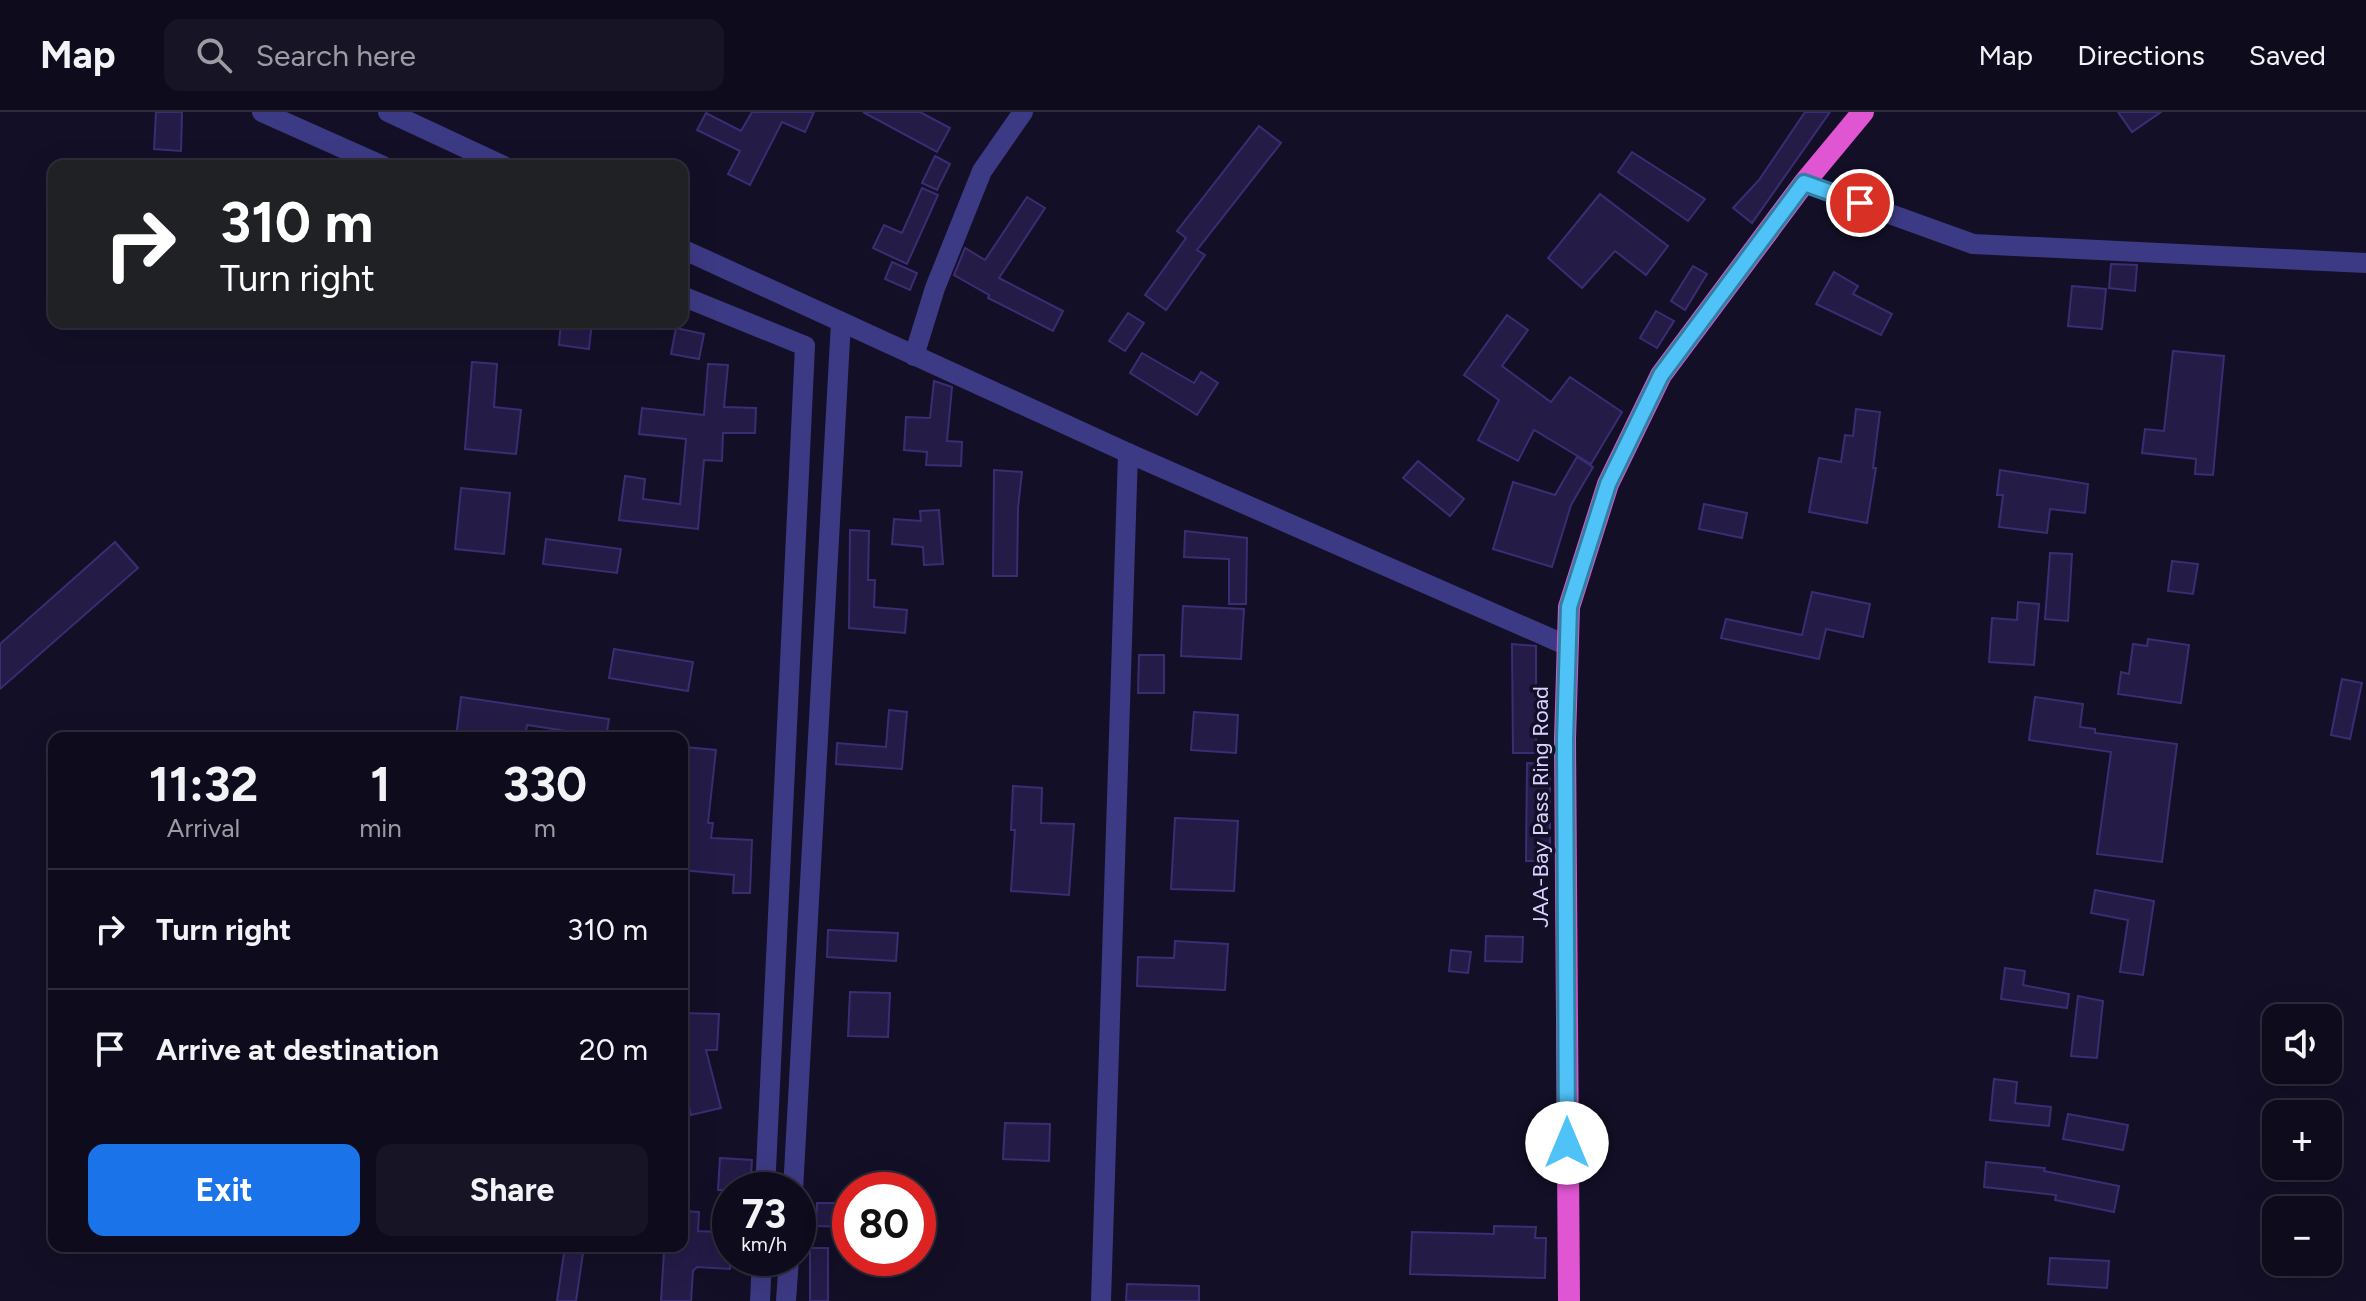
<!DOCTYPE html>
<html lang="en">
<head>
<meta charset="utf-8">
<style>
  :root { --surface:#0e0b1c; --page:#171425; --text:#f1f3f6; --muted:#9b9ba3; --line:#2e2b3b; --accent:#1a73e8 }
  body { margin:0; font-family:Figtree,sans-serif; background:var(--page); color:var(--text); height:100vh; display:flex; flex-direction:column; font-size:30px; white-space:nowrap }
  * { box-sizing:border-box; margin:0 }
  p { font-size:26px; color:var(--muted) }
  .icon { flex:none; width:44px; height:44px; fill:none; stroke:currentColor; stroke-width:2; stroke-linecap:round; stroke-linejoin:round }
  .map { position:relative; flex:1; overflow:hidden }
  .drawer { position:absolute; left:48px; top:620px; width:640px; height:520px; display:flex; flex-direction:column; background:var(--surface); border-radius:16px; box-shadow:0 8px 32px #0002,0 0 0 2px var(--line) }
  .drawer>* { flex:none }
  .banner { position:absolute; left:48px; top:48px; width:640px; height:168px; border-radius:16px; box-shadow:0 8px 32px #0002,0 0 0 2px var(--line); background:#202124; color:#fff; overflow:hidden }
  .fabs { position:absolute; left:2262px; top:892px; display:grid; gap:16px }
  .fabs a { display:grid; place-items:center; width:80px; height:80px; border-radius:16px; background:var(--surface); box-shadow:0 8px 32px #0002,0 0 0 2px var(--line); font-size:40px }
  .speed { position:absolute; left:712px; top:1060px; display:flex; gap:16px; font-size:40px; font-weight:700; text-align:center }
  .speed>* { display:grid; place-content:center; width:104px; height:104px; border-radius:50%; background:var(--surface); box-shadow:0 8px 32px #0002,0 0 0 2px var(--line); line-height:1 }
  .speed small { font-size:20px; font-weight:400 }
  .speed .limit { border:12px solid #d22; background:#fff; color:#111 }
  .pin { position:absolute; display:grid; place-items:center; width:68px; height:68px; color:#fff; margin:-34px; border:4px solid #fff; border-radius:50%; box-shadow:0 2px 8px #0007 }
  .me { position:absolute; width:88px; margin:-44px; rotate:0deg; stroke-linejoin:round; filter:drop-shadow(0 0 6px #0008) }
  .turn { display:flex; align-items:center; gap:28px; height:168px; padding:0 40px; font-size:36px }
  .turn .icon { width:104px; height:104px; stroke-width:2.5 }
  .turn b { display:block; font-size:56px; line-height:68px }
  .eta { display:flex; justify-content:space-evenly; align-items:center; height:136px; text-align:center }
  .eta b { font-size:48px; font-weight:700; line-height:56px }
  .cta { display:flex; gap:16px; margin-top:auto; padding:16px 40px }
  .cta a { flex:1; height:92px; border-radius:16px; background:var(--accent); color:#fff; font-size:32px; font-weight:700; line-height:92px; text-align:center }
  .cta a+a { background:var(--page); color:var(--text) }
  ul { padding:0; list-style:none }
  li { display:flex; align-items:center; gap:24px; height:120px; padding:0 40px; border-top:2px solid var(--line) }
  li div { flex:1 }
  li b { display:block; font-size:30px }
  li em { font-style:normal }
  header { display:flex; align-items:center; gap:48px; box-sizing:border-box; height:112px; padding:0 40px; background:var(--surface); border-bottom:2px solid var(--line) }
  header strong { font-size:38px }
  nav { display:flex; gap:44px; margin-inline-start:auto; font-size:28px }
  .search { width:560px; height:72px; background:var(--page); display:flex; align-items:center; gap:20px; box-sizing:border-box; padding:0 28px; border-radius:16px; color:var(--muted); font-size:30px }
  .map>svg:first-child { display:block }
  .building { fill:#241b47; stroke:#3b2d73; stroke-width:2 }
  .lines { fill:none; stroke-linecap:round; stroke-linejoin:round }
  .minor { stroke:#3d3a85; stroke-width:20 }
  .trunk { stroke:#e055d1; stroke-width:22 }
  .route-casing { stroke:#337fa1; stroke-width:20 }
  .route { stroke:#4fc3f7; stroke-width:14 }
  .labels { text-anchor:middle; stroke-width:7; stroke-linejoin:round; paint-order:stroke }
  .street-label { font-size:22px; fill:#d9d4ff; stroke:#130f26 }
</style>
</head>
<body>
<header>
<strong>Map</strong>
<div class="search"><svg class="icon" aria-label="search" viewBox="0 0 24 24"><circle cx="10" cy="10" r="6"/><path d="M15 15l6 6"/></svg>Search here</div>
<nav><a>Map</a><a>Directions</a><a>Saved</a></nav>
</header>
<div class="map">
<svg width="2366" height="1189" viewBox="0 0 2366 1189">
  <rect width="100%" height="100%" fill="#130f26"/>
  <g class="building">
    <polygon points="156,0 182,0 181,39 154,37"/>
    <polygon points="752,0 814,0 805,20 782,10 750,73 728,62 740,39 697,18 706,1 741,19"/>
    <polygon points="863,0 920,0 950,16 937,40"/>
    <polygon points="1805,0 1830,0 1752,111 1733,96 1759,68"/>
    <polygon points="2118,0 2161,0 2132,20"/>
    <polygon points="1259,14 1281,31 1197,138 1205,143 1166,198 1145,183 1186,126 1177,119"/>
    <polygon points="1632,40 1705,87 1688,109 1618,60"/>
    <polygon points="935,44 950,52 937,78 922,71"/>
    <polygon points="922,76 938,83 907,152 873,136 884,113 902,121"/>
    <polygon points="1600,82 1668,134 1646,163 1615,139 1582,176 1548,146"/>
    <polygon points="1027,85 1045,96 999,166 1063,199 1053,219 988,186 989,183 954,163 965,136 985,148"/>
    <polygon points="892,150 917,161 910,178 885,167"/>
    <polygon points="2111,152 2137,153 2135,179 2109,176"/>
    <polygon points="1693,154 1707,162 1685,198 1671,189"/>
    <polygon points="1834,160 1858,174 1853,182 1892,202 1881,223 1816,192"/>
    <polygon points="2072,174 2106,177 2102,217 2068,214"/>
    <polygon points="1656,199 1674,209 1657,236 1640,226"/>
    <polygon points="1128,201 1144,211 1125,239 1109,229"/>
    <polygon points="1507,203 1528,218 1502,254 1551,290 1570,265 1622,300 1591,352 1534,318 1518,349 1478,328 1499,288 1464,263"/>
    <polygon points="561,210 592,210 589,237 559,233"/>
    <polygon points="676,216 704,222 699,247 671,242"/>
    <polygon points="2173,239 2224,244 2213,363 2195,362 2196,347 2142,341 2145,317 2164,319"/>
    <polygon points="1142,241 1194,271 1201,260 1218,271 1197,303 1130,261"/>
    <polygon points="472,250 497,252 494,295 521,298 516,342 465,337"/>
    <polygon points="708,252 728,253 724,295 756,296 755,321 723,321 722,349 704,348 698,417 619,408 625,364 645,367 643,387 680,392 686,327 639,322 642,296 704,303"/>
    <polygon points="934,269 952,275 947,329 962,330 961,354 926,353 927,340 904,338 906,305 930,306"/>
    <polygon points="1856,297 1880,300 1873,356 1876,356 1867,411 1809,400 1819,346 1841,350 1845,323 1853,324"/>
    <polygon points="1577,345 1593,355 1571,393 1552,455 1493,437 1513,370 1555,383"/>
    <polygon points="1418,349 1464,387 1450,404 1403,366"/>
    <polygon points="994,358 1022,360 1018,396 1017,464 993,464"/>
    <polygon points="2000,358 2088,372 2085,401 2050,397 2047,421 1999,415 2003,383 1997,383"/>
    <polygon points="461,376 510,381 504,442 455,437"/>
    <polygon points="1704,392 1747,401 1742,426 1699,417"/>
    <polygon points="939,398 943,452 924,453 923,435 892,432 894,407 921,409 920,399"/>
    <polygon points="850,418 869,419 868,468 875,468 874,495 907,498 905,521 849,516"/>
    <polygon points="1185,419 1247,426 1246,492 1229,492 1229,447 1184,445"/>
    <polygon points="546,427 621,437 617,461 543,452"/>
    <polygon points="115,430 138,456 0,577 0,532"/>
    <polygon points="2050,441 2072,442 2068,509 2045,507"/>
    <polygon points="2172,449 2198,452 2193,482 2168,479"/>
    <polygon points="1812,480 1870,492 1863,525 1826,517 1819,547 1721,526 1726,507 1802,523"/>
    <polygon points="2018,490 2039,492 2034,553 1989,550 1992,506 2017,508"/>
    <polygon points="1183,494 1244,497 1241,547 1181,544"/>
    <polygon points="2148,527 2189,533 2181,591 2118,582 2121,560 2129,562 2133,532 2147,534"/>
    <polygon points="1512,532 1536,534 1536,641 1513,641"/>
    <polygon points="614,537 693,550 688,579 609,566"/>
    <polygon points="1139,543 1164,543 1164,581 1138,581"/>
    <polygon points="2342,567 2362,571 2350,627 2331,623"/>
    <polygon points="461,585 609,607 606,625 527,613 525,626 456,626"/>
    <polygon points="2035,585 2083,592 2080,615 2095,617 2095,621 2177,632 2162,750 2097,742 2111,640 2029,628"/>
    <polygon points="889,598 907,600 902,657 836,652 837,631 886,635"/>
    <polygon points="1194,600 1238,603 1236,641 1191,638"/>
    <polygon points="685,635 716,638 708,711 713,711 711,726 752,728 750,781 733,781 734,763 682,758"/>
    <polygon points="1527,651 1550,652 1550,749 1526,749"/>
    <polygon points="1013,674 1042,676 1041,711 1074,712 1069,783 1011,779 1015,718 1011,718"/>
    <polygon points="1175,706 1238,709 1234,779 1171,777"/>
    <polygon points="2095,778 2154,789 2143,863 2120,860 2128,808 2091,801"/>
    <polygon points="828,818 898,821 896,849 827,845"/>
    <polygon points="1486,824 1523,825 1522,850 1485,849"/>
    <polygon points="1175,829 1228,832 1225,878 1137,874 1138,845 1174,846"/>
    <polygon points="1451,838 1471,840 1468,861 1449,859"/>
    <polygon points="2005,856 2025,859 2023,873 2069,882 2067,896 2001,887"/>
    <polygon points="850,880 890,881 888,925 848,924"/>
    <polygon points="2078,884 2103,889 2097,946 2071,944"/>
    <polygon points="682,901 719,902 717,938 706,938 721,996 691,1003 682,967"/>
    <polygon points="1994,967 2017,970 2015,991 2051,995 2049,1014 1990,1008"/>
    <polygon points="2068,1002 2128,1013 2123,1038 2063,1027"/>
    <polygon points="1005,1011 1050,1012 1049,1049 1003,1047"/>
    <polygon points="720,1046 752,1048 750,1078 718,1078"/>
    <polygon points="1986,1050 2045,1056 2044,1059 2119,1074 2114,1100 2055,1088 2056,1083 1984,1075"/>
    <polygon points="817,1091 850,1091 850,1115 816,1114"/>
    <polygon points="682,1099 699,1100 698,1119 720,1120 720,1131 730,1131 730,1157 697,1155 693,1159 691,1189 661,1189 664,1139 666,1134 682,1134"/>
    <polygon points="1494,1114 1536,1115 1535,1126 1546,1126 1545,1166 1410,1162 1412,1120 1494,1122"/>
    <polygon points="565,1134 584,1134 576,1189 557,1189"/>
    <rect x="810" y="1136" width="18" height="53"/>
    <polygon points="2050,1146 2109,1149 2107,1176 2048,1172"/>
    <polygon points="1127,1172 1199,1174 1199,1189 1126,1189"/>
  </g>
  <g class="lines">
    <g class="minor">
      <polyline points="262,0 383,54"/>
      <polyline points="388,0 504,54"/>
      <polyline points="1804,71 1973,132 2366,151"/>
      <polyline points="682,137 1128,341 1568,534"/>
      <polyline points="682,184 805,234 765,1078"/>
      <polyline points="914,244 935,176 982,59 1023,0"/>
      <polyline points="793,1078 841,210"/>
      <polyline points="760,1189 762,1146"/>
      <polyline points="786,1189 789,1146"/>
      <polyline points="1101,1189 1128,341"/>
    </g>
    <polyline class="trunk" points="1569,1189 1565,627 1569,495 1608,372 1661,263 1804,71 1863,0"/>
  </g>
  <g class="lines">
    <defs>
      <polyline id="route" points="1567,1031 1565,627 1569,495 1608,372 1661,263 1804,71 1860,91"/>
    </defs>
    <use href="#route" class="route-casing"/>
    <use href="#route" class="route"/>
  </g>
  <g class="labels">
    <g class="street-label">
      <text transform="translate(1540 695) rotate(-90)" y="8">JAA-Bay Pass Ring Road</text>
    </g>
  </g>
</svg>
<div class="fabs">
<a><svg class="icon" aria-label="sound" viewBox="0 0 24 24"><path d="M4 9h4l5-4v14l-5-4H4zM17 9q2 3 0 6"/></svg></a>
<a>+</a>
<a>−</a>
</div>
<div class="speed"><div>73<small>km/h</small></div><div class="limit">80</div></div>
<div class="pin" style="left:1860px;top:91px;background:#d93025"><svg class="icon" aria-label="arrive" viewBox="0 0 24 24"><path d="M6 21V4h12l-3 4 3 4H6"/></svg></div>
<svg class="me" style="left:1567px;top:1031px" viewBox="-20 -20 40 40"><circle r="19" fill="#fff"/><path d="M0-13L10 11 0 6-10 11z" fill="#4fc3f7"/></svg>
<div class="banner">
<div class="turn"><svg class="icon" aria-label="right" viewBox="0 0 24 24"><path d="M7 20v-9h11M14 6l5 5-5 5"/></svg><div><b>310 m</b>Turn right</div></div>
</div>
<section class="drawer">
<div class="eta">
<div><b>11:32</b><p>Arrival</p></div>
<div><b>1</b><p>min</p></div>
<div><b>330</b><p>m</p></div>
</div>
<ul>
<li><svg class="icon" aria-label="right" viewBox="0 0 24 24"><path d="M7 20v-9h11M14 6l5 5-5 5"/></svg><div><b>Turn right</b></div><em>310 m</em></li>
<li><svg class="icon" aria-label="arrive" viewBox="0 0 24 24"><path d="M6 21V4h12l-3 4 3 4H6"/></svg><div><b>Arrive at destination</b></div><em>20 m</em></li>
</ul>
<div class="cta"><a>Exit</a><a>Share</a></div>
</section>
</div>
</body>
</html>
